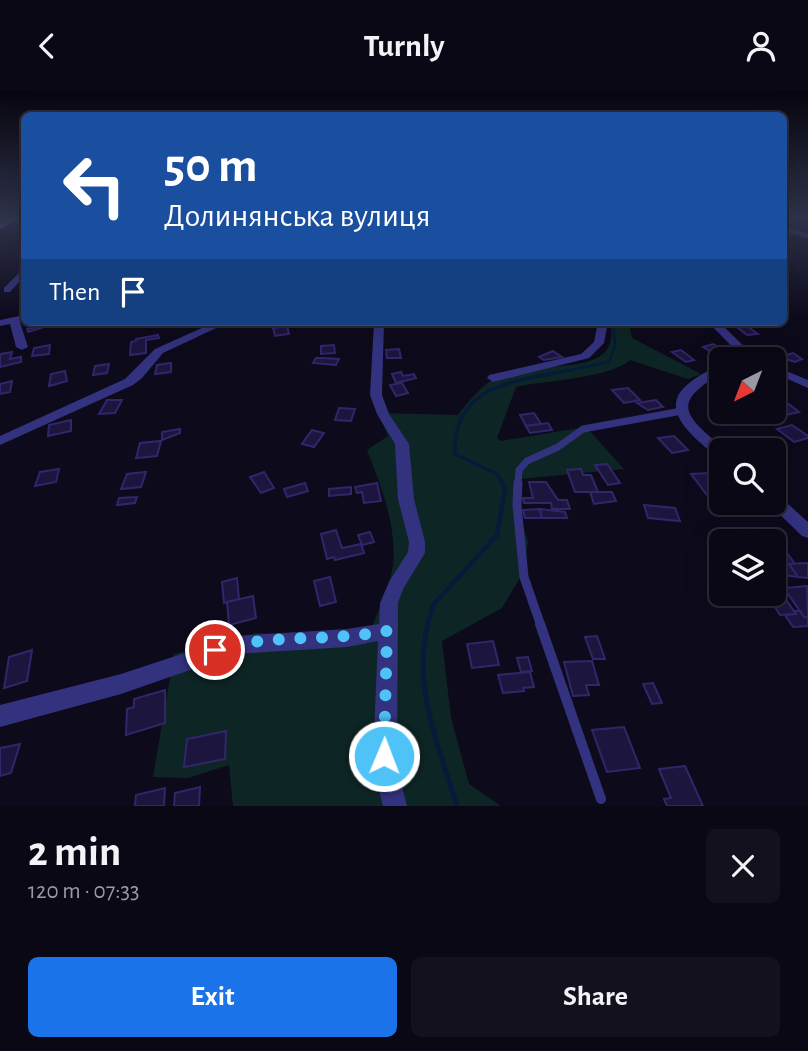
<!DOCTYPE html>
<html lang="en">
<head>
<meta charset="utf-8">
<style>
  :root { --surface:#0a0815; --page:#13111e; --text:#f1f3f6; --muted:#999aa0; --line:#2a2934; --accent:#1a73e8 }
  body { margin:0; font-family:"Alegreya Sans",sans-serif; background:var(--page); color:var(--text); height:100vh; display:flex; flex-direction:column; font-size:26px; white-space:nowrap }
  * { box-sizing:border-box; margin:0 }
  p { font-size:23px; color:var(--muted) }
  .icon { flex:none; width:38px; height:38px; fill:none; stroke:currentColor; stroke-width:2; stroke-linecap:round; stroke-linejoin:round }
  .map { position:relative; height:715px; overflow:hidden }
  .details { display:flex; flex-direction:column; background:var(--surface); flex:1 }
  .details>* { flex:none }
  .guide { position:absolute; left:21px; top:21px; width:766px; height:214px; border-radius:10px; box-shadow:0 7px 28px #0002,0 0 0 2px var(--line); background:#1a4fa0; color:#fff; overflow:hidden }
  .needle { width:46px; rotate:222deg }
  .tools { position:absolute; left:709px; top:256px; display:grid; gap:14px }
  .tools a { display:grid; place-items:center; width:77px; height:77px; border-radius:10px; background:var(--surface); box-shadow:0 7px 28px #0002,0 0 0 2px var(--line); font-size:35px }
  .pin { position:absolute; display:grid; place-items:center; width:60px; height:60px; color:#fff; margin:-30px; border:4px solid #fff; border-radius:50%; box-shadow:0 2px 7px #0007 }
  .me { position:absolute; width:77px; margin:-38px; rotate:1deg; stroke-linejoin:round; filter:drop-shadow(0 0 5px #0008) }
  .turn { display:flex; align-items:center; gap:24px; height:147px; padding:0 28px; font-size:32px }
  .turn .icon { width:91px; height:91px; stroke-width:2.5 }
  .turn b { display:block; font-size:49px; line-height:60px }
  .then { display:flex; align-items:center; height:66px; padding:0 28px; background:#0003; gap:14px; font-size:26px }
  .round { display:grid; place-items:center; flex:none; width:74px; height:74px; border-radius:10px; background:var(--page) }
  .head { display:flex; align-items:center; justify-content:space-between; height:119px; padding:0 28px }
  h1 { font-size:42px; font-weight:600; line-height:52px }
  .primary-button { display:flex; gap:14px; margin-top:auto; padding:14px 28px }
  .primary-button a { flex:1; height:80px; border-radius:10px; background:var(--accent); color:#fff; font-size:28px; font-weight:600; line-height:80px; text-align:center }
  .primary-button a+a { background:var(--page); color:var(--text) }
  header { display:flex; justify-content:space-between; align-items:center; height:91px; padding:0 28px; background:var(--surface); font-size:32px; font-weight:600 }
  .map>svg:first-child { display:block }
  .green { fill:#0d2625 }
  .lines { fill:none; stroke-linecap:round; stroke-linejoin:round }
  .stream-far3 { stroke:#061a39; stroke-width:2.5 }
  .stream-far2 { stroke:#061a39; stroke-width:3.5 }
  .stream-far1 { stroke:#061a39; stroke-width:4.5 }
  .stream { stroke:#061a39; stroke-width:5 }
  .building { fill:#1c153e; stroke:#32266b; stroke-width:2 }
  .service-far3 { stroke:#33327e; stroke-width:4.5 }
  .service-far2 { stroke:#33327e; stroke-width:7 }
  .service-far1 { stroke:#33327e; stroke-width:9 }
  .service { stroke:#33327e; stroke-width:10 }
  .minor { fill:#33327e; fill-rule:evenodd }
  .primary { fill:#b74cff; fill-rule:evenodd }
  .route { stroke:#4fc3f7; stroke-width:12; stroke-dasharray:0 21.6 }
</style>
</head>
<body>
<header><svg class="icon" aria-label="back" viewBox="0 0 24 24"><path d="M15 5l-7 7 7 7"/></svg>Turnly<svg class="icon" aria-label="person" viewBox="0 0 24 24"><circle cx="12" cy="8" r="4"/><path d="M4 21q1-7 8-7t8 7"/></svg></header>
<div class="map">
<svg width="808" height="715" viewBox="0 0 808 715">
  <rect width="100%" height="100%" fill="#0d0a1c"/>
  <path class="green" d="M610 231H629L632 247 701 283 688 288 630 269C608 288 546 289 516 296L497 347 501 350 586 336 624 378 521 388 513 406 528 450 524 480 502 517 442 550 451 627 469 693 501 715H233L229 674 188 687 153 686 174 563 255 542 368 546C376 524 390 497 393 474 397 435 381 395 367 359L388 345 378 322 458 324C473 305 486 288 511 280 544 270 623 288 610 231Z"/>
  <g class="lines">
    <polyline class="stream-far3" points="551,283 609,271 615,255 613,231"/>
    <path class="stream-far2" d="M503 394 497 383 455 363C452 297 510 291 559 281"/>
    <polyline class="stream-far1" points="427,535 433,514 497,444 505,398 502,392"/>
    <path class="stream" d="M428 533C412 595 439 657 457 715"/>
  </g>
  <g class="building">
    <polygon points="32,231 53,231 54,233 28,241 27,238 33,237"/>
    <polygon points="743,232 758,243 747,244 733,233"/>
    <polygon points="287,235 289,243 275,245 273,237"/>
    <polygon points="158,244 159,247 146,249 146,262 130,264 131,251 136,250 136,248"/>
    <polygon points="713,253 725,260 715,263 703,256"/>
    <polygon points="50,254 49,263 32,265 34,257"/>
    <polygon points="334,254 335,262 321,263 321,255"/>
    <polygon points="399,258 401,267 387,267 386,259"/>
    <polygon points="681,259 694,269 686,271 672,261"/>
    <polygon points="553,260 562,266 544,269 539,266"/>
    <polygon points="12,261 10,268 21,266 21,271 0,276 0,263"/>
    <polygon points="793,262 802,268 795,271 780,266"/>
    <polygon points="316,267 322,267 339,268 336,274 313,272"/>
    <polygon points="171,272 171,281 155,283 157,274"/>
    <polygon points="109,273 107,282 93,284 95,275"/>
    <polygon points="65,280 67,290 49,295 51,283"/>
    <polygon points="401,281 403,285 414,283 416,287 396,292 392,283"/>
    <polygon points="12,290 10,301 0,303 0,293"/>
    <polygon points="402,292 408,302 396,305 390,294"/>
    <polygon points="628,297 640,309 624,312 612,299"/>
    <polygon points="107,309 122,309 115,322 99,323"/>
    <polygon points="656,309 663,316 648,319 637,312"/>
    <polygon points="786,311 799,321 782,325 774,318 774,314"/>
    <polygon points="339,317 355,318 351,330 335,329"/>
    <polygon points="534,322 541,333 526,335 520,324"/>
    <polygon points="71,329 71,340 48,345 49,334"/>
    <polygon points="548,332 552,339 530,342 526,335"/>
    <polygon points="792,334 808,345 808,347 794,351 777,338"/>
    <polygon points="180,338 180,342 162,349 162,341"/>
    <polygon points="312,339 324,342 314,356 302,353"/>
    <polygon points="674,345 688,359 672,362 658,347"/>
    <polygon points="161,350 157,365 136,367 140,352"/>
    <polygon points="607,373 620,392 608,394 595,374"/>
    <polygon points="59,378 56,391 35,395 40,381"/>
    <polygon points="581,378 583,384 591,384 598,401 575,401 567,379"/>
    <polygon points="146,381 141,396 121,398 127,383"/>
    <polygon points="264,381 274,397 261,402 250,386"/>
    <polygon points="711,382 721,395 721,411 713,412 691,383"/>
    <polygon points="529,391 546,391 558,409 567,409 570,418 552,418 551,412 524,412 523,407 533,407"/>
    <polygon points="305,392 308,400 287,406 284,398"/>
    <polygon points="377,392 381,410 364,412 362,401 357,402 355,396"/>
    <polygon points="351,396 351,403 329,405 329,398"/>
    <polygon points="590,401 612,401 616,410 594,413"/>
    <polygon points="137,406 135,412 117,414 119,407"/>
    <polygon points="719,411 749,411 756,419 727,422"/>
    <polygon points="644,414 675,417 680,430 648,427"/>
    <polygon points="540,418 542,427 525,427 523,419"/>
    <polygon points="540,418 565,421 567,427 542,427"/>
    <polygon points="336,439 342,457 361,453 364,462 335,469 334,466 327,468 321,443"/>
    <polygon points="370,441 374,451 362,454 358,444"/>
    <polygon points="774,451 779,451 795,473 775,473"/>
    <polygon points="808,472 808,487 798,486 789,473"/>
    <polygon points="775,473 789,473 798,486 782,484"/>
    <polygon points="330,486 336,511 320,515 314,490"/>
    <polygon points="237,487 239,508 224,512 222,491"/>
    <polygon points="807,495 808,526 804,526 784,497"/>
    <polygon points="774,497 778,497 796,523 780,524 766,502 774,502"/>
    <polygon points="253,505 256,527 229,534 227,511"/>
    <polygon points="794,520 800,520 804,526 808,526 808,535 793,536 785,524 796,523"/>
    <polygon points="597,545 605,568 593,568 585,546"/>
    <polygon points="493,550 499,574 472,577 467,553"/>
    <polygon points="32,559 27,590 4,597 9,566"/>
    <polygon points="528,566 532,580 521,581 517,567"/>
    <polygon points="592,570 599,594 586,594 589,604 573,605 564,571"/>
    <polygon points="530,581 534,596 523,597 524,600 503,602 498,584"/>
    <polygon points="653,592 662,612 652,613 643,593"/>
    <polygon points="165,599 165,632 126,644 127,618 134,616 134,608"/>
    <polygon points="624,636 640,677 607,681 592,639"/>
    <polygon points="226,640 225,668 184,676 187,648"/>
    <polygon points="20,653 11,682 0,685 0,657"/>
    <polygon points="685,675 703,715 667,715 664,708 671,707 659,678"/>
    <polygon points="200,696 199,715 174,715 175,702"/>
    <polygon points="165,697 164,715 135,715 136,704"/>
  </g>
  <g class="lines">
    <polyline class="service-far3" points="784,138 808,145"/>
    <polyline class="service-far2" points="518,394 519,379 527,370 558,356 583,338 682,320"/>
    <polyline class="service-far1" points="518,392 517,414 524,486 541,535"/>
    <polyline class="service" points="540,533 601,708"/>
    <g class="minor">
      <polygon points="24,177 24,185 10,201 4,201 4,197"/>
      <polygon points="24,224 24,230 20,231 28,256 22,259 16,256 10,233 0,235 0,229"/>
      <polygon points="215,231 229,231 163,262 142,287 133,294 0,354 0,345 125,288 155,258"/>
      <polygon points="374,231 384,231 382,304 389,323 409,353 414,408 425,451 425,462 403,498 398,512 397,665 398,681 407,715 383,715 374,681 373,665 378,550 347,556 236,563 121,603 0,636 0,614 121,583 236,545 347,538 379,533 380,512 389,491 408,461 409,451 398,408 395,353 377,323 370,304"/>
      <polygon points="598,231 608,231 604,252 589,267 493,291 487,287 489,284 581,263 594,251"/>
      <polygon points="708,231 719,231 757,268 744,268"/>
      <path d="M721 275V283C667 313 688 327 726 359H721V367L716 365C696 348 656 319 688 293 698 285 709 278 721 275Z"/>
      <polygon points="774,275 808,289 808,297 774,282"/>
      <polygon points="774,403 779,405 808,431 808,447 802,445 769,413 768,411 774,411"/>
    </g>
    <polygon class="primary" points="8,127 20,127 0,138 0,131"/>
  </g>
  <linearGradient id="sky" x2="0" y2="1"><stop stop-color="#07060f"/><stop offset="0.56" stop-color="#2f334b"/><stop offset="1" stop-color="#2f334b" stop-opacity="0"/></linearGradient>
  <rect width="808" height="227" fill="url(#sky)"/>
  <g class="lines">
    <path class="route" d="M215 559C270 542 331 551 387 540L384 665"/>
  </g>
</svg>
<div class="tools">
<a><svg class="needle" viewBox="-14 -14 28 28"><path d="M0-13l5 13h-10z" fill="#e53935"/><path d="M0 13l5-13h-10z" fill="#999aa0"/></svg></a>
<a><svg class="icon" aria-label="search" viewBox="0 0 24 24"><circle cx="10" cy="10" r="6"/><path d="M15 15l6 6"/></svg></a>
<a><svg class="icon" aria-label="layers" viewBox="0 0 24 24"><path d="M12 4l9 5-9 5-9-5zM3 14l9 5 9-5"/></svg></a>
</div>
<div class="pin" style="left:215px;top:559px;background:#d93025"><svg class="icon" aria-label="arrive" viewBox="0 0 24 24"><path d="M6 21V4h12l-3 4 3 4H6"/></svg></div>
<svg class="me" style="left:384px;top:665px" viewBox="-20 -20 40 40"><circle r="17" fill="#4fc3f7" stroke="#fff" stroke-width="3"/><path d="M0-11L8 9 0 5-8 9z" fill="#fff"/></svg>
<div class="guide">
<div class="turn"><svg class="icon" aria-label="left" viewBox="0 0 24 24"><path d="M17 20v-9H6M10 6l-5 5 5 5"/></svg><div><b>50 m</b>Долинянська вулиця</div></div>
<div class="then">Then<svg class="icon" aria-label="arrive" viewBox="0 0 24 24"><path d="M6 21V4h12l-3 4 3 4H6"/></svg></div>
</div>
</div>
<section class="details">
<div class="head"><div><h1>2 min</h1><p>120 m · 07:33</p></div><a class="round"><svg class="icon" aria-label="close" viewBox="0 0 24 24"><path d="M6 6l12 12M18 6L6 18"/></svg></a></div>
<div class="primary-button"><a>Exit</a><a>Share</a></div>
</section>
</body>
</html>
